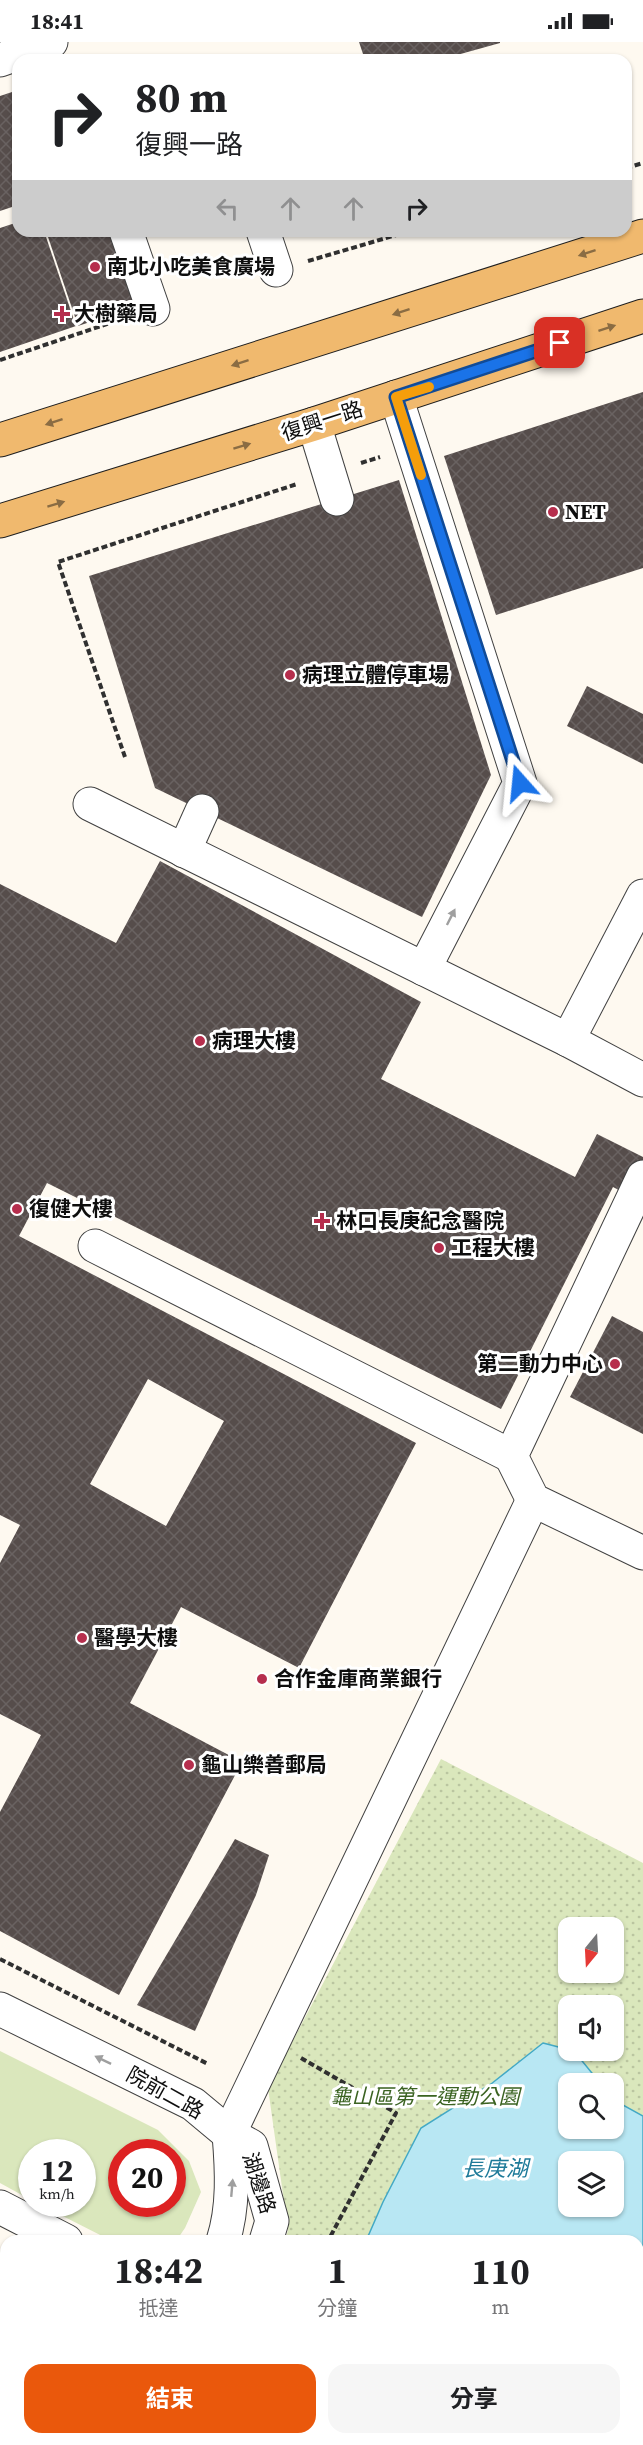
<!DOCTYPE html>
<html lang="zh-TW">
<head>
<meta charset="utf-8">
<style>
  :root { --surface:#fff; --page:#f6f6f6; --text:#202124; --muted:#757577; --accent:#ea580c }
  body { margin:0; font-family:"Source Serif 4","Noto Sans TC",serif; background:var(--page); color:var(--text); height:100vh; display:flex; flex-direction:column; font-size:22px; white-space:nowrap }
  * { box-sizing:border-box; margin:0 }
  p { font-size:20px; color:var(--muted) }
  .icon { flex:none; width:33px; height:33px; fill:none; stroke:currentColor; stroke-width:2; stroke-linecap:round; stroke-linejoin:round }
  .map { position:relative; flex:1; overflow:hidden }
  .panel { position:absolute; left:0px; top:2193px; width:644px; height:210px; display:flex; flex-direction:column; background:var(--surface); border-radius:18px 18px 0 0; box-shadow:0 2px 4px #0004 }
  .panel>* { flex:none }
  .guide { position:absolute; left:12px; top:12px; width:620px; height:183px; border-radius:18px; box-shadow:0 2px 4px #0004; background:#fff; color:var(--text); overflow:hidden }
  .needle { width:39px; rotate:198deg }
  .buttons { position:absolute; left:558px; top:1875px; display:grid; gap:12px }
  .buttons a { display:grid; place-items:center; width:66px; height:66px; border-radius:12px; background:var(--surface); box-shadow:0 2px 4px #0004; font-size:30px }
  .speed { position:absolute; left:18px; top:2097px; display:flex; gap:12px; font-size:30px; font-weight:700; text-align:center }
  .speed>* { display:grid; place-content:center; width:78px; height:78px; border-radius:50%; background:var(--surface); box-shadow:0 2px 4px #0004; line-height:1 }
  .speed small { font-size:15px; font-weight:400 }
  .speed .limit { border:9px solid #d22; background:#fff; color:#111 }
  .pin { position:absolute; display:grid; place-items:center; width:51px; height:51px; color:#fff; margin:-26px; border-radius:12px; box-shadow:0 3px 9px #0006 }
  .me { position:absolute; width:66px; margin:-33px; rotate:342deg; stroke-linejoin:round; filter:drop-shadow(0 0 4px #0008) }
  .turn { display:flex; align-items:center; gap:21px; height:126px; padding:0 24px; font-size:27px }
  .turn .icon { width:78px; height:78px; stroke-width:2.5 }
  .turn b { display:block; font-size:42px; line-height:51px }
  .lanes { display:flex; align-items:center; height:57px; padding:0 24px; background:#0003; justify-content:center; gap:30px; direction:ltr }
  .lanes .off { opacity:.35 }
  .eta { display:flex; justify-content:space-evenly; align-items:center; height:102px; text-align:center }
  .eta b { font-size:36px; font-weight:700; line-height:42px }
  .cta { display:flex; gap:12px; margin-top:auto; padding:12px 24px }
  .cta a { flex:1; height:69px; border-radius:18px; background:var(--accent); color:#fff; font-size:24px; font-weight:700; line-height:69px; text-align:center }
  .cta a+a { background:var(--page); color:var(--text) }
  .status { display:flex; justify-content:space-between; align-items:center; height:42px; padding:0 30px; background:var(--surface); direction:ltr }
  .status svg { height:16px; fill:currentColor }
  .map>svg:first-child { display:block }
  .grass { fill:#dae7bc; fill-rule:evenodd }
  .park { fill:url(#park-dots); fill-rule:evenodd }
  .water { fill:#b8e7f3; stroke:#43a9c5; stroke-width:1.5; fill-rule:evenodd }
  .building { fill:url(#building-cross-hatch); fill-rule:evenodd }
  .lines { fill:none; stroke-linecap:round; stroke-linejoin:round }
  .minor-casing { stroke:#414141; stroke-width:35 }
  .major-casing { stroke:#1f1f1f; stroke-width:35 }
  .path { stroke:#303030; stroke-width:4; stroke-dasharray:6 3; stroke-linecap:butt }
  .minor { stroke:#fff; stroke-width:33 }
  .major { stroke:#f0b96e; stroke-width:33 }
  .oneway { fill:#8a6c43 }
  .oneway2 { fill:#9f9f9f }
  .route-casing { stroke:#114b97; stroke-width:15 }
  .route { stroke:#1a73e8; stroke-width:10 }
  .slow { stroke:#f59e0b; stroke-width:10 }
  .poi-dot { fill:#b62e4d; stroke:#fff; stroke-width:2 }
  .labels { text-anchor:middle; stroke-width:6; stroke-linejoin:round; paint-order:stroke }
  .poi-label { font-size:21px; font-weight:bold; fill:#0e0e0e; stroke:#fff; text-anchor:start }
  .street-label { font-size:21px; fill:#0e0e0e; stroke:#fff }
  .park-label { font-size:21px; font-style:italic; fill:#3b6322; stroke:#fff }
  .water-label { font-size:22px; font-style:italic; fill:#1e7a99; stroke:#fff }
</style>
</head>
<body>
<div class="status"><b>18:41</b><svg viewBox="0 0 49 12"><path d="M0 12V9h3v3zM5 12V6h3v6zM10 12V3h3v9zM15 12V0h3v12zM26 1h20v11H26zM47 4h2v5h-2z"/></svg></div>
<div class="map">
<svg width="643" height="2403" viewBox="0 0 643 2403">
  <defs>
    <pattern id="park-dots" width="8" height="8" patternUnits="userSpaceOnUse" patternTransform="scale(1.5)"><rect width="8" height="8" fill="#dae7bc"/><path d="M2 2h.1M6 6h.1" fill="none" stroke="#bac5a0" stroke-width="1.8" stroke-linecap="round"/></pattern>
    <pattern id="building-cross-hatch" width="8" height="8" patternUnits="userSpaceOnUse" patternTransform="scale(1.5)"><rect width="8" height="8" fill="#564d4b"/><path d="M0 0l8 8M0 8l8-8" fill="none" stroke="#696261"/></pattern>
  </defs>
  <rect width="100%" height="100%" fill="#fef9f0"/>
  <path class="grass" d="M0 2009 158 2088 189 2119 201 2150 185 2186 176 2199H112L39 2162H82V2110H32L31 2158 0 2141ZM122 2110H172V2162H122Z"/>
  <path class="park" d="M441 1717 643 1821V2403H214L217 2397H638V2199H285L288 2188 268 2046ZM568 1886H614V1930H568ZM568 1964H614V2008H568ZM568 2042H614V2086H568ZM568 2120H614V2164H568Z"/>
  <path class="water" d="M543 2001 574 2009 600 2041 568 2042V2086H614V2058L643 2074V2403H254L257 2397H638V2199H366L383 2160 421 2086 491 2042ZM568 2120H614V2164H568Z"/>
  <g class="building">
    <polygon points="359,0 500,0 500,1 439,18 365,18"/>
    <polygon points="18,48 18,163 0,169 0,54"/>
    <polygon points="18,180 18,189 44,189 76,284 0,310 0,186"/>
    <polygon points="46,189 119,189 144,262 78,284"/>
    <polygon points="643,350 643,526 496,573 444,414"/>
    <polygon points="399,438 491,733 422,875 155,746 89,534"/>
    <polygon points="587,644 643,672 643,722 567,684"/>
    <path d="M160 819 421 960 381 1037 575 1135 597 1092 643 1115V1161L613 1145 501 1367 47 1141 19 1194 416 1401 299 1626 181 1565 130 1661 242 1720 119 1953 0 1889V1770L41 1693 0 1672V1521L20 1483 0 1473V842L116 901ZM148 1337 224 1379 166 1484 90 1442Z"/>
    <polygon points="612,1274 643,1290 643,1392 570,1355"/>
    <polygon points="235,1797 269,1813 256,1853 195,1989 137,1963"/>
    <polygon points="0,2246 6,2249 6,2397 117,2397 114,2403 0,2403"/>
  </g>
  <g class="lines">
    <defs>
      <g id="minor">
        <polyline points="0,18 51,0"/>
        <polyline points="126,189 153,267"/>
        <polyline points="263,189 276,228"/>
        <polyline points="396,355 520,741 424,927"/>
        <polyline points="314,382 337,457"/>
        <polyline points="90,762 568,998 643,1038"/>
        <polyline points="184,809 202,769"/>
        <polyline points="568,998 643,854"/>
        <polyline points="643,1135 511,1414 533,1458 643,1511"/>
        <polyline points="95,1204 511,1414"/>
        <polyline points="0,1967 193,2062 229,2092 251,2104 272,2179 266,2199"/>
        <polyline points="229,2092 533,1458"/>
        <polyline points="0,2165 66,2199"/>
        <path d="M223 2199C234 2165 232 2128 229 2092"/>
        <polyline points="187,2403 190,2397"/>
      </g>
      <g id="major">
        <polyline points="0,398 643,194"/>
        <polyline points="0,479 314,382 643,274"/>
      </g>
    </defs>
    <use href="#minor" class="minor-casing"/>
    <use href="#major" class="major-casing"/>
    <g class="path">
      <polyline points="626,126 643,121"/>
      <polyline points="308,219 410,189"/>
      <polyline points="0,318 122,277"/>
      <polyline points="361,421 380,415"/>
      <polyline points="125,715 58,520 297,442"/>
      <polyline points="0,1917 208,2022"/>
      <polyline points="301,2016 396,2071 328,2199"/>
    </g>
    <use href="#minor" class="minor"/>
    <use href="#major" class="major"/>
  </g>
  <defs><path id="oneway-solid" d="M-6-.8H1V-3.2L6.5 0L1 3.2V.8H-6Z" transform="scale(1.5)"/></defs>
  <g class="oneway">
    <use href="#oneway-solid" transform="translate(587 211) rotate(162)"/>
    <use href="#oneway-solid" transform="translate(401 270) rotate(162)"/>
    <use href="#oneway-solid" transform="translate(607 286) rotate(-18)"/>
    <use href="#oneway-solid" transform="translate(240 321) rotate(162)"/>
    <use href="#oneway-solid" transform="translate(54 380) rotate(162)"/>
    <use href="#oneway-solid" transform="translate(242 404) rotate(-17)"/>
    <use href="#oneway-solid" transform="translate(56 462) rotate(-17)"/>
  </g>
  <g class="oneway2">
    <use href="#oneway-solid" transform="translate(451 875) rotate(-63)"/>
    <use href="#oneway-solid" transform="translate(103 2018) rotate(-154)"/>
    <use href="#oneway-solid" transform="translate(232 2146) rotate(-85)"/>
  </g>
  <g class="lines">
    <defs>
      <polyline id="route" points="520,741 396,355 560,301"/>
    </defs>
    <use href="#route" class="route-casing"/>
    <use href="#route" class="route"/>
    <polyline class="slow" points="421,433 396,355 429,345"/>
  </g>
  <g class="poi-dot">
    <circle cx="95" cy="225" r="6"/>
    <path d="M59 263h6v6h6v6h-6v6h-6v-6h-6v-6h6z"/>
    <circle cx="553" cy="470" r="6"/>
    <circle cx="290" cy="633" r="6"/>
    <circle cx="200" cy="999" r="6"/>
    <circle cx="17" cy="1167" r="6"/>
    <path d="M319 1170h6v6h6v6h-6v6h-6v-6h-6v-6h6z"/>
    <circle cx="439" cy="1206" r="6"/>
    <circle cx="615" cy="1322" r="6"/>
    <circle cx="82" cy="1596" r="6"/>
    <circle cx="262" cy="1637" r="6"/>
    <circle cx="189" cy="1723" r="6"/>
  </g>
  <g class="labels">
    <g class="poi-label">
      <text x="107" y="232">南北小吃美食廣場</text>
      <text x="74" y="279">大樹藥局</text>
      <text x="565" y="477">NET</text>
      <text x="302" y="640">病理立體停車場</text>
      <text x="212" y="1006">病理大樓</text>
      <text x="29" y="1174">復健大樓</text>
      <text x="336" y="1186">林口長庚紀念醫院</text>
      <text x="451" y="1213">工程大樓</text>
      <text x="603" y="1329" text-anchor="end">第二動力中心</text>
      <text x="94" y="1603">醫學大樓</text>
      <text x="274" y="1644">合作金庫商業銀行</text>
      <text x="201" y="1730">龜山樂善郵局</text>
    </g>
    <g class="street-label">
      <text transform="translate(322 379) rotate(-18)" y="7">復興一路</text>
      <text transform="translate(165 2051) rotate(29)" y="7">院前二路</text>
      <text transform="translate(259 2141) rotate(72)" y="7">湖邊路</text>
    </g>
    <g class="park-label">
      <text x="425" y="2062">龜山區第一運動公園</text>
    </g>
    <g class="water-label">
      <text x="495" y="2134">長庚湖</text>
    </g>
  </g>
</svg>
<div class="buttons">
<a><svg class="needle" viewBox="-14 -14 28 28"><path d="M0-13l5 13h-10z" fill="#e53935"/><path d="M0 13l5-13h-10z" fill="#757577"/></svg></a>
<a><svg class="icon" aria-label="sound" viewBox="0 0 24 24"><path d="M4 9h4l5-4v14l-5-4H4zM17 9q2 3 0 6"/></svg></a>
<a><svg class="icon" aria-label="search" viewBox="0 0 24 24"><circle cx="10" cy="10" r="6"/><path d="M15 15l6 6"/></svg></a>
<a><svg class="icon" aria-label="layers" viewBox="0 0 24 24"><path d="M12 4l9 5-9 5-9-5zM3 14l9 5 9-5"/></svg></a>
</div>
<div class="speed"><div>12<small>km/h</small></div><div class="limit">20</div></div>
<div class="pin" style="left:560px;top:301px;background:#d93025"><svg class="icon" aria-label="arrive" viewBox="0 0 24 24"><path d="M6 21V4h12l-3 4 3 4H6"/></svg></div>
<svg class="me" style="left:520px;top:741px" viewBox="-20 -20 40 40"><path d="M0-17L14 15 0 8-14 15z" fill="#1a73e8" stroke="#fff" stroke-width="4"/></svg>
<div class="guide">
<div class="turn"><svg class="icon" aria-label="right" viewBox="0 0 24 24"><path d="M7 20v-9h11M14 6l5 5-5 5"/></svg><div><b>80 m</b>復興一路</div></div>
<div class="lanes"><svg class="icon off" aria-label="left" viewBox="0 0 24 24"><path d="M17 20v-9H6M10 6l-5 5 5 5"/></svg><svg class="icon off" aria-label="ahead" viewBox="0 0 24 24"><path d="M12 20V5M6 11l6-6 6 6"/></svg><svg class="icon off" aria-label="ahead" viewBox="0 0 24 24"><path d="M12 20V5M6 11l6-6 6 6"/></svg><svg class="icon" aria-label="right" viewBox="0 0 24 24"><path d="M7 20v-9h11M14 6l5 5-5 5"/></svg></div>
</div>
<section class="panel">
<div class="eta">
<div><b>18:42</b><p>抵達</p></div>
<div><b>1</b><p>分鐘</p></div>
<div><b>110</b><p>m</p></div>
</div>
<div class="cta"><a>結束</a><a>分享</a></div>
</section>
</div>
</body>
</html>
